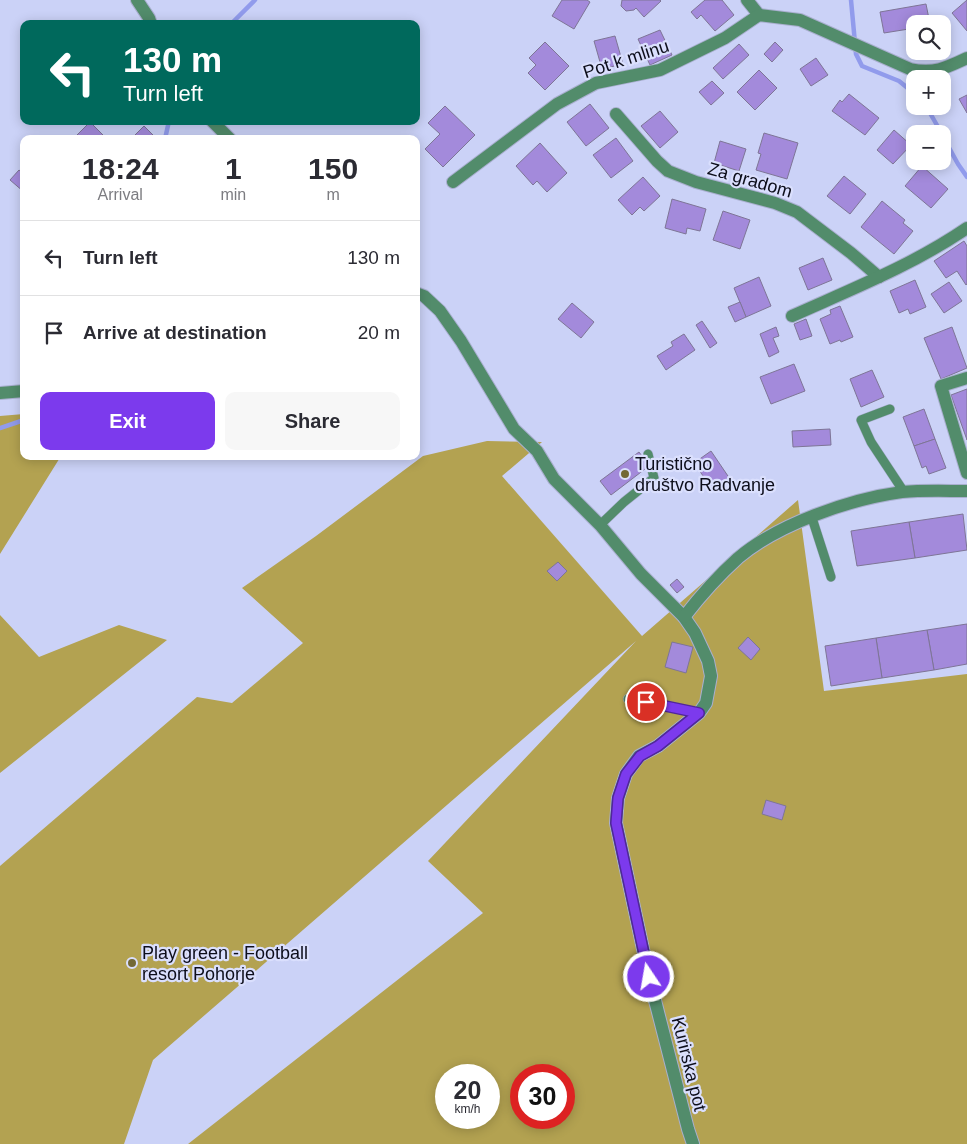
<!DOCTYPE html>
<html lang="en">
<head>
<meta charset="utf-8">
<style>
  :root { --surface:#fff; --page:#f7f7f7; --text:#2b2b33; --muted:#7c7c81; --line:#e1e1e2; --accent:#7c3aed }
  body { margin:0; font-family:Helvetica,sans-serif; background:var(--page); color:var(--text); height:100vh; display:flex; flex-direction:column; font-size:19px; white-space:nowrap }
  * { box-sizing:border-box; margin:0 }
  p { font-size:16px; color:var(--muted) }
  .icon { flex:none; width:28px; height:28px; fill:none; stroke:currentColor; stroke-width:2; stroke-linecap:round; stroke-linejoin:round }
  .map { position:relative; flex:1; overflow:hidden }
  .details { position:absolute; left:20px; top:135px; width:400px; height:325px; display:flex; flex-direction:column; background:var(--surface); border-radius:10px; box-shadow:0 2px 12px #0003 }
  .details>* { flex:none }
  .top-card { position:absolute; left:20px; top:20px; width:400px; height:105px; border-radius:10px; box-shadow:0 2px 12px #0003; background:#00695c; color:#fff; overflow:hidden }
  .buttons { position:absolute; left:906px; top:15px; display:grid; gap:10px }
  .buttons a { display:grid; place-items:center; width:45px; height:45px; border-radius:10px; background:var(--surface); box-shadow:0 2px 12px #0003; font-size:25px }
  .speed { position:absolute; left:435px; top:1064px; display:flex; gap:10px; font-size:25px; font-weight:700; text-align:center }
  .speed>* { display:grid; place-content:center; width:65px; height:65px; border-radius:50%; background:var(--surface); box-shadow:0 2px 12px #0003; line-height:1 }
  .speed small { font-size:12px; font-weight:400 }
  .speed .limit { border:8px solid #d22; background:#fff; color:#111 }
  .pin { position:absolute; display:grid; place-items:center; width:42px; height:42px; color:#fff; margin:-21px; border:2px solid #fff; border-radius:50%; box-shadow:0 1px 5px #0007 }
  .me { position:absolute; width:55px; margin:-28px; rotate:348deg; stroke-linejoin:round; filter:drop-shadow(0 0 4px #0008) }
  .turn { display:flex; align-items:center; gap:18px; height:105px; padding:0 20px; font-size:22px }
  .turn .icon { width:65px; height:65px; stroke-width:2.5 }
  .turn b { display:block; font-size:35px; line-height:42px }
  .eta { display:flex; justify-content:space-evenly; align-items:center; height:85px; text-align:center }
  .eta b { font-size:30px; font-weight:700; line-height:35px }
  .cta { display:flex; gap:10px; margin-top:auto; padding:10px 20px }
  .cta a { flex:1; height:58px; border-radius:10px; background:var(--accent); color:#fff; font-size:20px; font-weight:700; line-height:58px; text-align:center }
  .cta a+a { background:var(--page); color:var(--text) }
  ul { padding:0; list-style:none }
  li { display:flex; align-items:center; gap:15px; height:75px; padding:0 20px; border-top:1px solid var(--line) }
  li div { flex:1 }
  li b { display:block; font-size:19px }
  li em { font-style:normal }
  .map>svg:first-child { display:block }
  .green { fill:#b3a251; fill-rule:evenodd }
  .lines { fill:none; stroke-linecap:round; stroke-linejoin:round }
  .stream { stroke:#919bec; stroke-width:4.5 }
  .building { fill:#a38adb; stroke:#7e7596 }
  .service-casing { stroke:#a9afcf; stroke-width:10 }
  .minor-casing { stroke:#a9afcf; stroke-width:14 }
  .service { stroke:#528c6b; stroke-width:9 }
  .minor { stroke:#528c6b; stroke-width:12 }
  .route-casing { stroke:#51269a; stroke-width:12 }
  .route { stroke:#7c3aed; stroke-width:9 }
  .poi-dot { fill:#736835; stroke:#dadffd; stroke-width:2 }
  .labels { text-anchor:middle; stroke-width:4.5; stroke-linejoin:round; paint-order:stroke }
  .street-label { font-size:18px; fill:#0d0e1b; stroke:#dadffd }
  .poi-label { font-size:18px; fill:#0d0e1b; stroke:#dadffd; text-anchor:start }
</style>
</head>
<body>
<div class="map">
<svg width="967" height="1144" viewBox="0 0 967 1144">
  <rect width="100%" height="100%" fill="#cbd2f7"/>
  <g class="green">
    <polygon points="24,414 24,456 61,456 0,554 0,416"/>
    <path d="M487 441 542 442 502 476 642 636 798 500 824 691 967 674V1144H188L483 913 428 861 636 641 153 1060 124 1144H0V866L197 697 232 703 303 643 242 588 316 536 423 456ZM446 1075H489V1118H446ZM521 1075H564V1118H521Z"/>
    <polygon points="0,615 39,657 119,625 167,640 0,773"/>
  </g>
  <g class="lines">
    <g class="stream">
      <polyline points="851,0 856,54 862,66 899,81 915,94"/>
      <polyline points="231,24 255,0"/>
      <polyline points="926,106 942,134"/>
      <polyline points="942,135 958,164 967,177"/>
      <polyline points="165,139 169,121"/>
      <polyline points="0,428 24,420"/>
    </g>
  </g>
  <g class="building">
    <polygon points="562,0 587,0 590,2 574,29 552,16"/>
    <polygon points="622,0 660,0 661,1 644,17 636,8 634,10 626,11 621,6"/>
    <polygon points="705,0 722,0 734,15 715,31 701,15 697,19 691,12"/>
    <polygon points="967,0 967,31 952,13"/>
    <polygon points="926,4 930,24 915,24 915,28 884,33 880,12"/>
    <polygon points="660,30 672,55 650,65 638,39"/>
    <polygon points="615,36 623,64 602,69 594,41"/>
    <polygon points="545,42 569,66 545,90 528,73 536,65 529,58"/>
    <polygon points="775,42 783,50 772,62 764,54"/>
    <polygon points="739,44 749,55 723,79 713,68"/>
    <polygon points="816,58 828,75 811,86 800,69"/>
    <polygon points="759,70 777,88 755,110 737,92"/>
    <polygon points="712,81 724,93 711,105 699,92"/>
    <polygon points="849,94 879,118 865,135 832,111 840,100 842,102"/>
    <polygon points="967,95 967,113 959,99"/>
    <polygon points="590,104 609,128 586,146 567,122"/>
    <polygon points="445,106 475,135 443,167 425,149 440,134 428,123"/>
    <polygon points="660,111 678,132 660,148 641,126"/>
    <polygon points="90,122 105,137 103,139 80,139 77,135"/>
    <polygon points="144,126 157,139 131,139"/>
    <polygon points="894,130 911,145 893,164 877,150"/>
    <polygon points="764,133 798,143 787,179 756,170 761,154 758,153"/>
    <polygon points="616,138 633,161 611,178 593,155"/>
    <polygon points="720,141 746,149 739,171 714,163"/>
    <polygon points="540,143 567,173 547,192 537,181 533,185 516,166"/>
    <polygon points="922,166 948,189 931,208 905,186"/>
    <polygon points="19,170 24,174 24,192 10,180"/>
    <polygon points="844,176 866,194 850,214 827,196"/>
    <polygon points="643,177 660,196 644,211 640,207 632,215 618,200"/>
    <polygon points="672,199 706,209 700,231 687,228 686,234 665,228"/>
    <polygon points="882,201 905,220 903,223 913,231 894,254 861,227"/>
    <polygon points="723,211 750,220 740,249 713,240"/>
    <polygon points="964,241 967,246 967,284 966,285 957,271 946,278 934,261"/>
    <polygon points="823,258 832,280 808,290 799,268"/>
    <polygon points="759,277 771,306 746,317 734,288"/>
    <polygon points="915,280 926,307 910,314 908,309 899,313 890,291"/>
    <polygon points="949,282 962,301 944,313 931,294"/>
    <polygon points="740,302 746,317 735,322 728,307"/>
    <polygon points="572,303 594,322 581,338 558,319"/>
    <polygon points="840,306 853,337 841,342 840,340 830,344 820,319 831,314 830,310"/>
    <polygon points="806,319 812,336 800,340 794,324"/>
    <polygon points="702,321 717,343 710,348 696,325"/>
    <polygon points="776,327 779,336 773,338 779,352 769,357 760,334"/>
    <polygon points="952,327 967,368 941,379 924,338"/>
    <polygon points="684,334 695,350 666,370 657,356 673,346 671,342"/>
    <polygon points="794,364 805,391 771,404 760,377"/>
    <polygon points="872,370 884,397 861,407 850,379"/>
    <polygon points="967,389 967,440 951,395"/>
    <polygon points="924,409 935,439 914,446 903,417"/>
    <polygon points="830,429 831,445 793,447 792,431"/>
    <polygon points="935,439 946,468 929,474 926,466 922,468 914,446"/>
    <polygon points="711,451 730,479 713,490 694,463"/>
    <polygon points="639,452 649,466 611,495 600,481"/>
    <polygon points="963,514 967,550 915,558 909,522"/>
    <polygon points="909,522 915,558 857,566 851,531"/>
    <polygon points="558,562 567,571 557,581 547,571"/>
    <polygon points="677,579 684,587 677,593 670,585"/>
    <polygon points="967,624 967,664 934,670 927,630"/>
    <polygon points="927,630 934,670 882,678 876,638"/>
    <polygon points="748,637 760,649 751,660 738,648"/>
    <polygon points="876,638 882,678 831,686 825,646"/>
    <polygon points="672,642 693,647 686,673 665,667"/>
    <polygon points="766,800 786,806 782,820 762,814"/>
  </g>
  <g class="lines">
    <defs>
      <g id="service">
        <polyline points="890,409 861,420 871,442 904,492"/>
        <polyline points="812,518 831,577"/>
        <polyline points="600,525 624,502 654,478 648,454"/>
        <polyline points="628,699 699,713"/>
      </g>
      <g id="minor">
        <polyline points="137,0 149,18 151,24"/>
        <polyline points="747,0 759,15"/>
        <polyline points="616,114 657,161 668,171 696,182 775,203 797,212 851,253 879,277"/>
        <polyline points="212,121 230,139"/>
        <path d="M453 182 557 104 596 83 660 70 725 38 759 15 800 20 910 69C934 74 946 68 967 58"/>
        <polyline points="416,293 424,296 440,311 461,341 514,429 537,451 554,479 600,525 641,574 684,617 695,633 708,661 711,676 706,703 699,713 658,746 639,756 626,774 618,798 616,823 649,977 688,1129 693,1144"/>
        <path d="M792 316C852 289 913 265 967 228"/>
        <polyline points="967,378 941,386 967,473"/>
        <polyline points="0,393 24,391"/>
        <path d="M684 617C701 595 718 576 738 558 778 524 850 499 902 492 923 490 946 491 967 491"/>
      </g>
    </defs>
    <use href="#service" class="service-casing"/>
    <use href="#minor" class="minor-casing"/>
    <use href="#service" class="service"/>
    <use href="#minor" class="minor"/>
  </g>
  <g class="lines">
    <defs>
      <polyline id="route" points="646,702 699,713 658,746 640,756 626,774 618,798 616,823 649,977"/>
    </defs>
    <use href="#route" class="route-casing"/>
    <use href="#route" class="route"/>
  </g>
  <g class="poi-dot">
    <circle cx="625" cy="474" r="5"/>
    <circle cx="132" cy="963" r="5"/>
  </g>
  <g class="labels">
    <g class="street-label">
      <text transform="translate(626 59) rotate(-18)" y="6">Pot k mlinu</text>
      <text transform="translate(750 180) rotate(16)" y="6">Za gradom</text>
      <text transform="translate(689 1064) rotate(76)" y="6">Kurirska pot</text>
    </g>
    <g class="poi-label">
      <text x="635" y="470">Turistično<tspan x="635" dy="21">društvo Radvanje</tspan></text>
      <text x="142" y="959">Play green - Football<tspan x="142" dy="21">resort Pohorje</tspan></text>
    </g>
  </g>
</svg>
<div class="buttons">
<a><svg class="icon" aria-label="search" viewBox="0 0 24 24"><circle cx="10" cy="10" r="6"/><path d="M15 15l6 6"/></svg></a>
<a>+</a>
<a>−</a>
</div>
<div class="speed"><div>20<small>km/h</small></div><div class="limit">30</div></div>
<div class="pin" style="left:646px;top:702px;background:#d93025"><svg class="icon" aria-label="arrive" viewBox="0 0 24 24"><path d="M6 21V4h12l-3 4 3 4H6"/></svg></div>
<svg class="me" style="left:649px;top:977px" viewBox="-20 -20 40 40"><circle r="17" fill="#7c3aed" stroke="#fff" stroke-width="3"/><path d="M0-11L8 9 0 5-8 9z" fill="#fff"/></svg>
<div class="top-card">
<div class="turn"><svg class="icon" aria-label="left" viewBox="0 0 24 24"><path d="M17 20v-9H6M10 6l-5 5 5 5"/></svg><div><b>130 m</b>Turn left</div></div>
</div>
<section class="details">
<div class="eta">
<div><b>18:24</b><p>Arrival</p></div>
<div><b>1</b><p>min</p></div>
<div><b>150</b><p>m</p></div>
</div>
<ul>
<li><svg class="icon" aria-label="left" viewBox="0 0 24 24"><path d="M17 20v-9H6M10 6l-5 5 5 5"/></svg><div><b>Turn left</b></div><em>130 m</em></li>
<li><svg class="icon" aria-label="arrive" viewBox="0 0 24 24"><path d="M6 21V4h12l-3 4 3 4H6"/></svg><div><b>Arrive at destination</b></div><em>20 m</em></li>
</ul>
<div class="cta"><a>Exit</a><a>Share</a></div>
</section>
</div>
</body>
</html>
